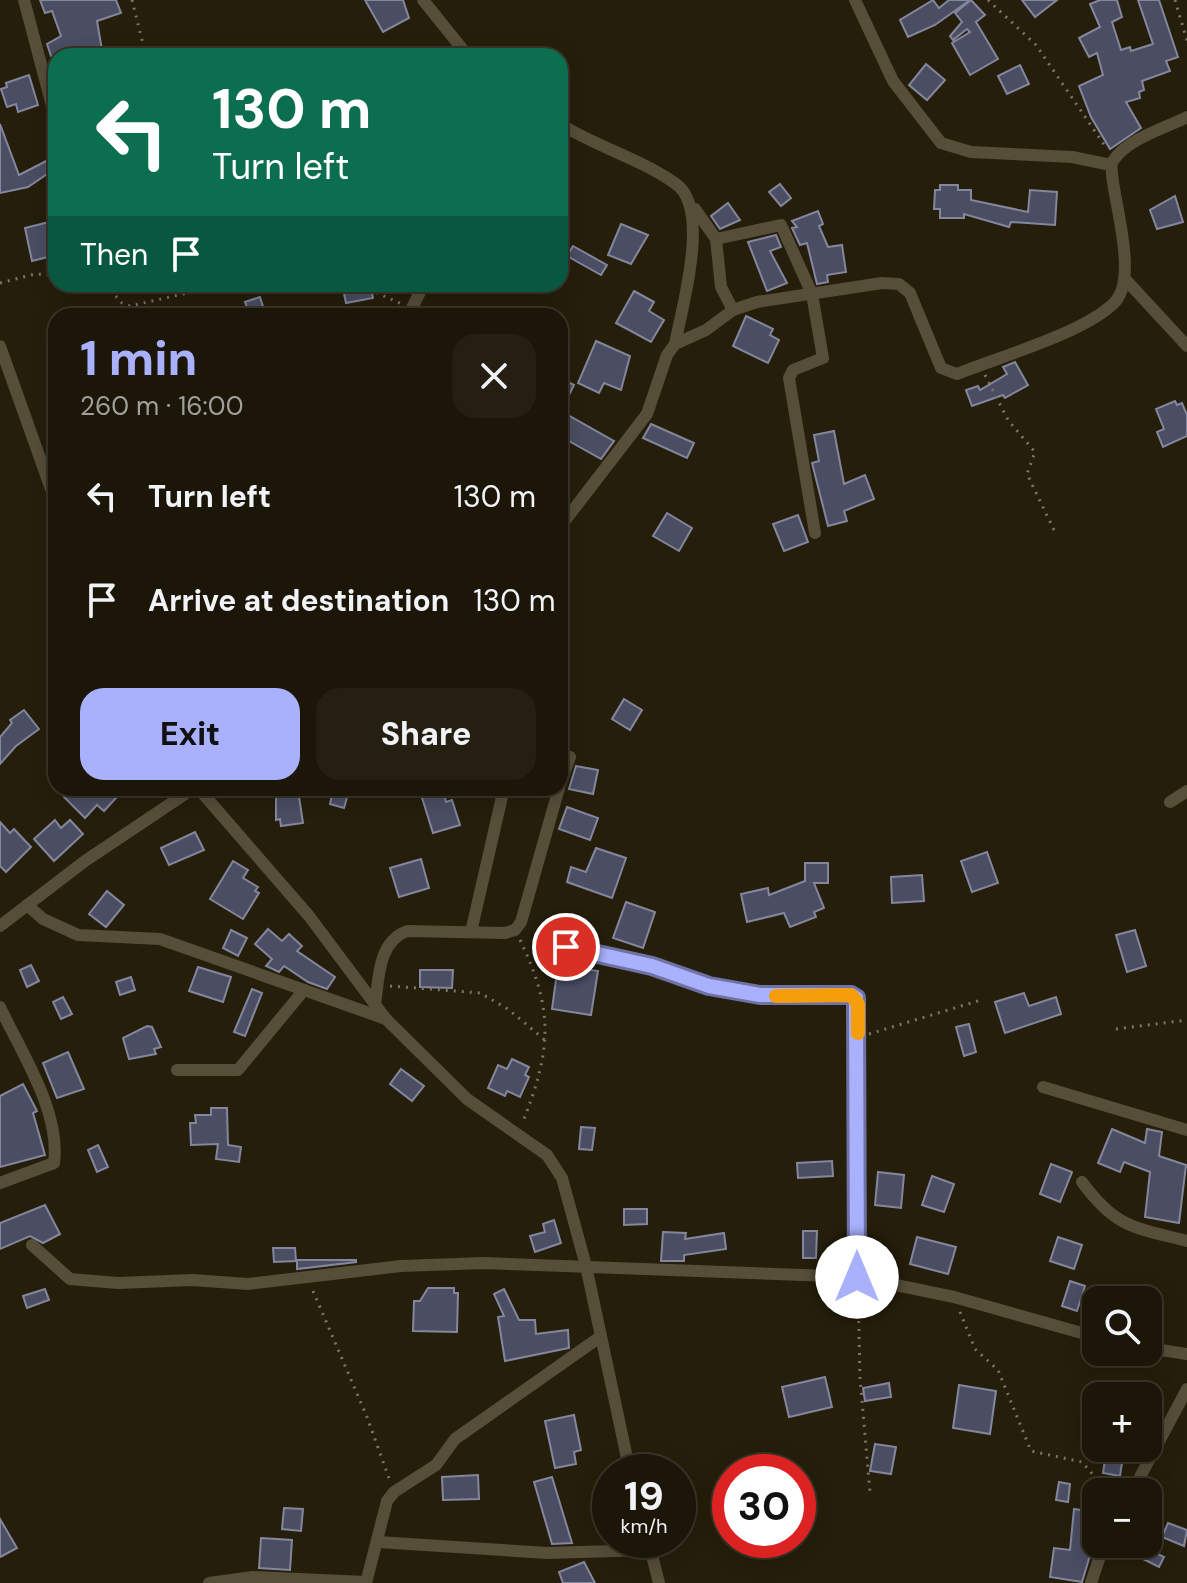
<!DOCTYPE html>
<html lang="en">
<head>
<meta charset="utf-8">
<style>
  :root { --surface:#1c1608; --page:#251f12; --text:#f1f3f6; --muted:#a09f9c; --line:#3a3529; --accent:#a9b0fc }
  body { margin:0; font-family:"DM Sans",sans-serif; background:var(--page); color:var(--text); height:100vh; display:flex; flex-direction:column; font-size:30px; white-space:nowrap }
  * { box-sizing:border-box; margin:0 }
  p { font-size:26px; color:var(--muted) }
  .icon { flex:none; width:44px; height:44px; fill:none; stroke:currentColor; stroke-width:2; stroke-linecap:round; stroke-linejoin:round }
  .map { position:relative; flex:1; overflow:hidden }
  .sheet { position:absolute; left:48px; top:308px; width:520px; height:488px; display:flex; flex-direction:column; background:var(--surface); border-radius:24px; box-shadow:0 4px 20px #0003,0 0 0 2px var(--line) }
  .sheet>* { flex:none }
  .banner { position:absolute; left:48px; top:48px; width:520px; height:244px; border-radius:24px; box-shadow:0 4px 20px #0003,0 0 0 2px var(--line); background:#0b6e4f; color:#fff; overflow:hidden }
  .fabs { position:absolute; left:1082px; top:1286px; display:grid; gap:16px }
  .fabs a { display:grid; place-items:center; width:80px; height:80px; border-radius:16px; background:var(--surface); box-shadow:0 4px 20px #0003,0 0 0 2px var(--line); font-size:40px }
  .speed { position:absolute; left:592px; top:1454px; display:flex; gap:16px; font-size:40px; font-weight:700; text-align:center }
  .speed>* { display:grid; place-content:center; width:104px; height:104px; border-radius:50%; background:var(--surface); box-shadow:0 4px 20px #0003,0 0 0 2px var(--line); line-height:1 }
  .speed small { font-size:20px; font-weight:400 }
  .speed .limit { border:12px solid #d22; background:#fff; color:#111 }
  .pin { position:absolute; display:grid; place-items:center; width:68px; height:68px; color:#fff; margin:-34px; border:4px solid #fff; border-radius:50%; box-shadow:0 2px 8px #0007 }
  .me { position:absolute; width:88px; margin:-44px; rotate:0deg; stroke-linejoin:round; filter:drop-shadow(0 0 6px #0008) }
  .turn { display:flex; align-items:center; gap:28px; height:168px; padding:0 32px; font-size:36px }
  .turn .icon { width:104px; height:104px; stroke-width:2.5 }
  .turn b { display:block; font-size:56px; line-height:68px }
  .then { display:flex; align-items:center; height:76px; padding:0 32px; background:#0003; gap:16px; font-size:30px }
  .round { display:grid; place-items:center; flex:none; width:84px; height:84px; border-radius:24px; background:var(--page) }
  .overview { display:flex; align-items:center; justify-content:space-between; height:136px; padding:0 32px }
  h1 { font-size:48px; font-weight:800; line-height:60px; color:var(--accent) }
  .cta { display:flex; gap:16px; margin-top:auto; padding:16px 32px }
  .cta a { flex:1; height:92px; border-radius:24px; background:var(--accent); color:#111; font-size:32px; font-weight:800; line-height:92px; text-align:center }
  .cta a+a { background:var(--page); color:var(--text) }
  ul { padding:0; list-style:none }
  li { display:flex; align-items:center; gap:24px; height:104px; padding:0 32px }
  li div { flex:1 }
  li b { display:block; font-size:30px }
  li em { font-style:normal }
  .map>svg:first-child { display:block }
  .building { fill:#4b4e63; stroke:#83869d; stroke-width:2 }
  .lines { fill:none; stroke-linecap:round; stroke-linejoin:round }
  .path { stroke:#7c7666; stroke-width:3; stroke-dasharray:2 6; stroke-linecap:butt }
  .minor { stroke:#564e39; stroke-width:12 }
  .route-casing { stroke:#6e72a4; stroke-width:20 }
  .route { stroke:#a9b0fc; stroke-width:14 }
  .slow { stroke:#f59e0b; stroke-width:14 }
</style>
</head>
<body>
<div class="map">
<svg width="1187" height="1583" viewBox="0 0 1187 1583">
  <rect width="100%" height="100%" fill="#251e0a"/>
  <g class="building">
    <polygon points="40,0 116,0 121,13 97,21 102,50 88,53 89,56 51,56 47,44 61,36 52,11 45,13"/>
    <polygon points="365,0 403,0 409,18 383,32"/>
    <polygon points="933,0 939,8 949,0 970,0 935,25 908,37 900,20"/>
    <polygon points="971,0 985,15 976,22 998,59 970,75 952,43 970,32 967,29 953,40 950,36 962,22 955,13"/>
    <polygon points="1022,0 1057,0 1035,17"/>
    <polygon points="1100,0 1117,0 1122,17 1112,22 1121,50 1130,47 1131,51 1153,44 1138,0 1159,0 1178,57 1166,61 1170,71 1142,81 1144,90 1139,92 1140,98 1126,102 1141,128 1110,149 1091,117 1079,86 1103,75 1097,53 1089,57 1079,38 1100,27 1090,4"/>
    <polygon points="926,64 945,80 927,100 909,85"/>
    <polygon points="1020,65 1029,84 1007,94 998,76"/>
    <polygon points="29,75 38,105 18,112 16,104 7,107 1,89 7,87 6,83"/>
    <polygon points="0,124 19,175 56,156 56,168 28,187 0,193"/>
    <polygon points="780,184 791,198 781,206 769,192"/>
    <polygon points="940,185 958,185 958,190 971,190 971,200 1028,212 1030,190 1057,192 1055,225 1011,222 1009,227 964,214 964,218 940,218 940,209 934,209 935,190 940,190"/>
    <polygon points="1175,196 1183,222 1157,229 1150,210"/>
    <polygon points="728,203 740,220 720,229 711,216"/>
    <polygon points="818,211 823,224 819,226 828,247 842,245 846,272 827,275 828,282 817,284 807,243 800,245 792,228 797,227 792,221"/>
    <polygon points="53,221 56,255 32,261 25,228"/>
    <polygon points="621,224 648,235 631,264 608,255"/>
    <polygon points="776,235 781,247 770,251 787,283 767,291 748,242"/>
    <polygon points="573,246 607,265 601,275 567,256"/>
    <polygon points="342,284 370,284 373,298 346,303"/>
    <polygon points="634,291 654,302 649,311 664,320 651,342 616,323"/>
    <polygon points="260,297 266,316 250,316 245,302"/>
    <polygon points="746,316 773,329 770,335 779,340 768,363 733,346"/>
    <polygon points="596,341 630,356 621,390 604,383 599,393 578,383"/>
    <polygon points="1015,362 1028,385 1005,398 1003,395 972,406 966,390 978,386 980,390 1007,374 1003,367"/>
    <polygon points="560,378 574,385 561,411 614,441 601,459 560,436"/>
    <polygon points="1175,401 1177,405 1182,403 1187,415 1187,436 1163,447 1157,432 1164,429 1156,409"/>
    <polygon points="651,424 694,443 687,458 643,438"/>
    <polygon points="834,431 844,484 865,475 874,499 844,511 847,521 828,526 812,463 819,461 814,435"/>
    <polygon points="667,513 692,528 679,551 653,536"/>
    <polygon points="798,515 808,542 784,551 773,524"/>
    <polygon points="624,699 642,710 630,730 612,719"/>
    <polygon points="24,710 39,729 16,746 0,764 0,737 12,723 10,720"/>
    <polygon points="576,766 598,770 593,794 569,789"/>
    <polygon points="72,788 78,793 82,788 105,788 116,798 104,811 97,805 85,818 64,797"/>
    <polygon points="419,788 433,788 433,796 444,793 446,802 452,800 460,825 433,833"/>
    <polygon points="298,790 303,823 281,826 280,819 276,820 276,793"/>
    <polygon points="333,790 348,794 344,808 330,804"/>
    <polygon points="567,807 598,818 590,840 559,829"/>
    <polygon points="55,820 61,828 70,820 83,834 54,861 34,839"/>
    <polygon points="0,822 10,833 14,829 31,847 6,872 0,866"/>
    <polygon points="195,832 204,850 169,865 161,848"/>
    <polygon points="596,848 626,858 612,898 567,882 571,867 586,872"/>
    <polygon points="987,852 998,883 972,892 961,861"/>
    <polygon points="421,859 429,888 399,897 390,868"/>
    <polygon points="233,861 248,870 243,878 258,887 255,891 259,893 243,919 210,899"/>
    <polygon points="805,863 828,863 828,883 814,883 824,908 814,912 816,917 790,927 784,913 747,922 741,894 768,888 769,895 805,881"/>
    <polygon points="922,875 924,901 892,903 891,877"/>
    <polygon points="107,891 124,905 106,927 89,914"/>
    <polygon points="626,902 655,912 643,948 613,938"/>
    <polygon points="268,929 282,941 289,934 302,946 297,951 335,977 327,989 308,982 284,966 279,972 266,966 272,959 255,944"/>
    <polygon points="231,930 247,938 238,956 223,948"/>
    <polygon points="1135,930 1146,966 1127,972 1116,935"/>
    <polygon points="31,965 39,981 27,987 20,970"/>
    <polygon points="558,965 598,971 591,1015 552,1009"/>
    <polygon points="198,967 231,977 223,1002 189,991"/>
    <polygon points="420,970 453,970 452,988 420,987"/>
    <polygon points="131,977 135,990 120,995 116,982"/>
    <polygon points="252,989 262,993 245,1036 234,1032"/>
    <polygon points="1024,993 1029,1006 1056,997 1061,1014 1005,1033 995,1002"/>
    <polygon points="63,997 72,1014 61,1019 53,1002"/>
    <polygon points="969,1024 976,1052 964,1056 956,1027"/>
    <polygon points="147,1026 152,1027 161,1047 154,1049 156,1054 129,1059 123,1038"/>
    <polygon points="68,1052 84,1089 57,1098 43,1063"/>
    <polygon points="512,1059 529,1067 525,1075 529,1077 520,1097 507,1091 505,1096 488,1088 498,1065 507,1069"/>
    <polygon points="401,1069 424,1086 412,1101 390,1084"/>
    <polygon points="23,1084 37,1111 33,1113 45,1155 0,1167 0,1096"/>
    <polygon points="211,1108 227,1108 228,1145 241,1147 239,1162 216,1159 218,1144 191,1145 190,1123 196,1123 195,1115 211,1115"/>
    <polygon points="581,1127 595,1128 592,1150 579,1149"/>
    <polygon points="1112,1129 1145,1143 1147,1129 1162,1132 1159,1156 1186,1165 1179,1223 1145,1217 1150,1172 1124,1162 1120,1172 1098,1163"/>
    <polygon points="98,1145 108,1167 97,1172 88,1150"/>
    <polygon points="832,1161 833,1176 798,1178 797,1163"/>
    <polygon points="1051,1164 1072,1172 1060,1202 1040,1194"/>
    <polygon points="878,1172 904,1175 901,1208 875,1205"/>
    <polygon points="932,1176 954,1184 944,1212 922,1205"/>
    <polygon points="45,1205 60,1234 43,1243 30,1236 0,1249 0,1223"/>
    <polygon points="624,1209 647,1209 647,1224 624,1225"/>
    <polygon points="554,1220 561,1243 535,1252 530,1236 545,1232 543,1224"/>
    <polygon points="803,1231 817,1231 816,1258 803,1258"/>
    <polygon points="663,1232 686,1233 685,1239 724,1233 726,1249 684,1255 684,1261 661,1261"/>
    <polygon points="917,1237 956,1247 948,1274 910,1264"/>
    <polygon points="1058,1237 1082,1245 1074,1269 1050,1261"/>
    <polygon points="273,1248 295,1248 296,1261 274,1262"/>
    <polygon points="297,1260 356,1260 356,1262 297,1269"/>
    <polygon points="1070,1281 1085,1286 1077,1311 1062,1306"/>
    <polygon points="428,1288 454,1288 454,1293 458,1293 457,1332 413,1331 414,1301 420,1301"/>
    <polygon points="45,1289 49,1300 27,1308 23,1296"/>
    <polygon points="504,1289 519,1320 535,1320 536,1334 568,1330 569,1348 505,1361 498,1317 504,1316 494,1294"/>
    <polygon points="825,1377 832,1407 789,1417 782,1387"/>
    <polygon points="889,1383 891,1397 865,1401 863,1388"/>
    <polygon points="959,1385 996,1391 990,1434 953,1428"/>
    <polygon points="574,1415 581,1450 574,1452 576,1464 555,1468 545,1421"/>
    <polygon points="875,1444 896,1447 891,1474 870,1471"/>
    <polygon points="1105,1460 1122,1463 1120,1476 1103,1473"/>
    <polygon points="478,1475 479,1499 443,1500 442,1477"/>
    <polygon points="552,1477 572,1543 552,1544 534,1482"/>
    <polygon points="1059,1482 1070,1484 1068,1502 1056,1500"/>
    <polygon points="808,1498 813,1524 798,1527 798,1500"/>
    <polygon points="284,1508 303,1509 301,1531 282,1529"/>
    <polygon points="1074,1509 1096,1512 1094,1542 1082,1582 1050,1577 1054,1548 1070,1550"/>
    <polygon points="0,1519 17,1548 0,1557"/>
    <polygon points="1168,1523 1187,1530 1184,1546 1162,1537"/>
    <polygon points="261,1538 292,1540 290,1570 259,1568"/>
    <polygon points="1147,1549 1164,1557 1159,1567 1143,1559"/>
    <polygon points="584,1562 595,1583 563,1583 559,1572"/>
  </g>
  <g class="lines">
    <g class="path">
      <polyline points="132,0 146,56"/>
      <polyline points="988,0 1036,45 1107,149"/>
      <polyline points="1175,0 1187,41"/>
      <polyline points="0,283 35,274 56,275"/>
      <polyline points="105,284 122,303 130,306 227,284"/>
      <polyline points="377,284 377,293 402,304"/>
      <polyline points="985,375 1008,420 1035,452 1027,474 1054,530"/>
      <path d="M520 940C555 1012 551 1051 522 1124"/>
      <polyline points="390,986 480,993 508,1009 546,1041"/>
      <polyline points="1116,1029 1187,1020"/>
      <polyline points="869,1034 981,1000"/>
      <polyline points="858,1289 860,1378 870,1492"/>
      <polyline points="313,1291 367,1417 390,1481"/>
      <polyline points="960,1312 975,1349 998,1370 1031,1451 1082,1462 1108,1492"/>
    </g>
    <g class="minor">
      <polyline points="24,0 56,121"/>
      <polyline points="423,0 468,56"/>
      <polyline points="855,0 893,81 941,143 971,152 1072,157 1111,165"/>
      <path d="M560 124C597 147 641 159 676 184 711 209 682 307 675 344"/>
      <polyline points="695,209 716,239 721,287 733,310"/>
      <polyline points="716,239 781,225 812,294 823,358 793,370 789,378 815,533"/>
      <polyline points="1126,280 1187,346"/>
      <polyline points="408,316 424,284"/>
      <polyline points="0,346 56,503"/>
      <path d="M560 527 647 414 667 355 675 344 706 330 733 310 757 302 882 283 899 284 910 293 941 368 957 374C999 357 1084 333 1114 303 1143 275 1104 175 1113 161 1127 139 1165 128 1187 117"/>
      <polyline points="560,785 570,757"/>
      <polyline points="198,788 309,916 386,1019 467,1099 547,1155 562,1178 586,1266 630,1472"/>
      <polyline points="1170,802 1187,791"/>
      <polyline points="27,905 43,919 78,935 160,939 386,1019"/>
      <polyline points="0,926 85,861 194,788"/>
      <polyline points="471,932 504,788"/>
      <polyline points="566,947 652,966 709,986 760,995 851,995 856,998 857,1277"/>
      <path d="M375 1005C379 977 378 942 407 931L505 933 515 930 521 922 559 788"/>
      <path d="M0 1007C21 1052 61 1112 54 1163L0 1183"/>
      <polyline points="177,1070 238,1070 304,990"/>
      <polyline points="1043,1087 1187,1130"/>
      <path d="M1082 1182C1116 1228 1133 1227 1187 1241"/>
      <polyline points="32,1245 70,1279 118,1283 192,1280 248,1284 401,1266 484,1263 857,1277 954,1297 1096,1337"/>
      <polyline points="1148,1348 1187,1354"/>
      <polyline points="1132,1492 1187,1389"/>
      <polyline points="648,1540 659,1583"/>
      <polyline points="378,1542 547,1553 650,1550"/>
      <polyline points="209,1583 253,1577 366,1582"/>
      <polyline points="366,1583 387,1501 394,1492 436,1465 455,1439 600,1337"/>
      <polyline points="1091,1583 1104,1544"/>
    </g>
  </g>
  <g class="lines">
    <defs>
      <polyline id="route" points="566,947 652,966 709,986 760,995 851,995 856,998 857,1277"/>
    </defs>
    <use href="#route" class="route-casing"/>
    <use href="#route" class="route"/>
    <polyline class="slow" points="776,996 851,995 858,1004 858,1033"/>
  </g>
</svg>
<div class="fabs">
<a><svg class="icon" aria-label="search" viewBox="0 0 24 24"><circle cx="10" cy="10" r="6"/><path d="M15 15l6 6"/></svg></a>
<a>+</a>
<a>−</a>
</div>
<div class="speed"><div>19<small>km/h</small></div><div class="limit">30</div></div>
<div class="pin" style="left:566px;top:947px;background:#d93025"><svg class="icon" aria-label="arrive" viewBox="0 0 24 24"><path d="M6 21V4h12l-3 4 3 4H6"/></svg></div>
<svg class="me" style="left:857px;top:1277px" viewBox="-20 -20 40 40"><circle r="19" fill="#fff"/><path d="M0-13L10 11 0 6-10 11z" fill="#a9b0fc"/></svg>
<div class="banner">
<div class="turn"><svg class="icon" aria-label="left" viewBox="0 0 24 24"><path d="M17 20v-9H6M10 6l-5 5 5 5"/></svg><div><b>130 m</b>Turn left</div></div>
<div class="then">Then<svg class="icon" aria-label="arrive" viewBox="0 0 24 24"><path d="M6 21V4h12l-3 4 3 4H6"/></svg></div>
</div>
<section class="sheet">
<div class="overview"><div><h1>1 min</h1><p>260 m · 16:00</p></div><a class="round"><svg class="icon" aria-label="close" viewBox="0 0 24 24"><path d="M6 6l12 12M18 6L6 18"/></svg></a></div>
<ul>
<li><svg class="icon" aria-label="left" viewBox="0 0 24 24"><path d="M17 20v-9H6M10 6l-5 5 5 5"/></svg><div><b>Turn left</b></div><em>130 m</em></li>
<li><svg class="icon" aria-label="arrive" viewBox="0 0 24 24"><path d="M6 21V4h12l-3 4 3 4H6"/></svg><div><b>Arrive at destination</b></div><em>130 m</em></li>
</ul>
<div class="cta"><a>Exit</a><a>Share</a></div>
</section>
</div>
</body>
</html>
